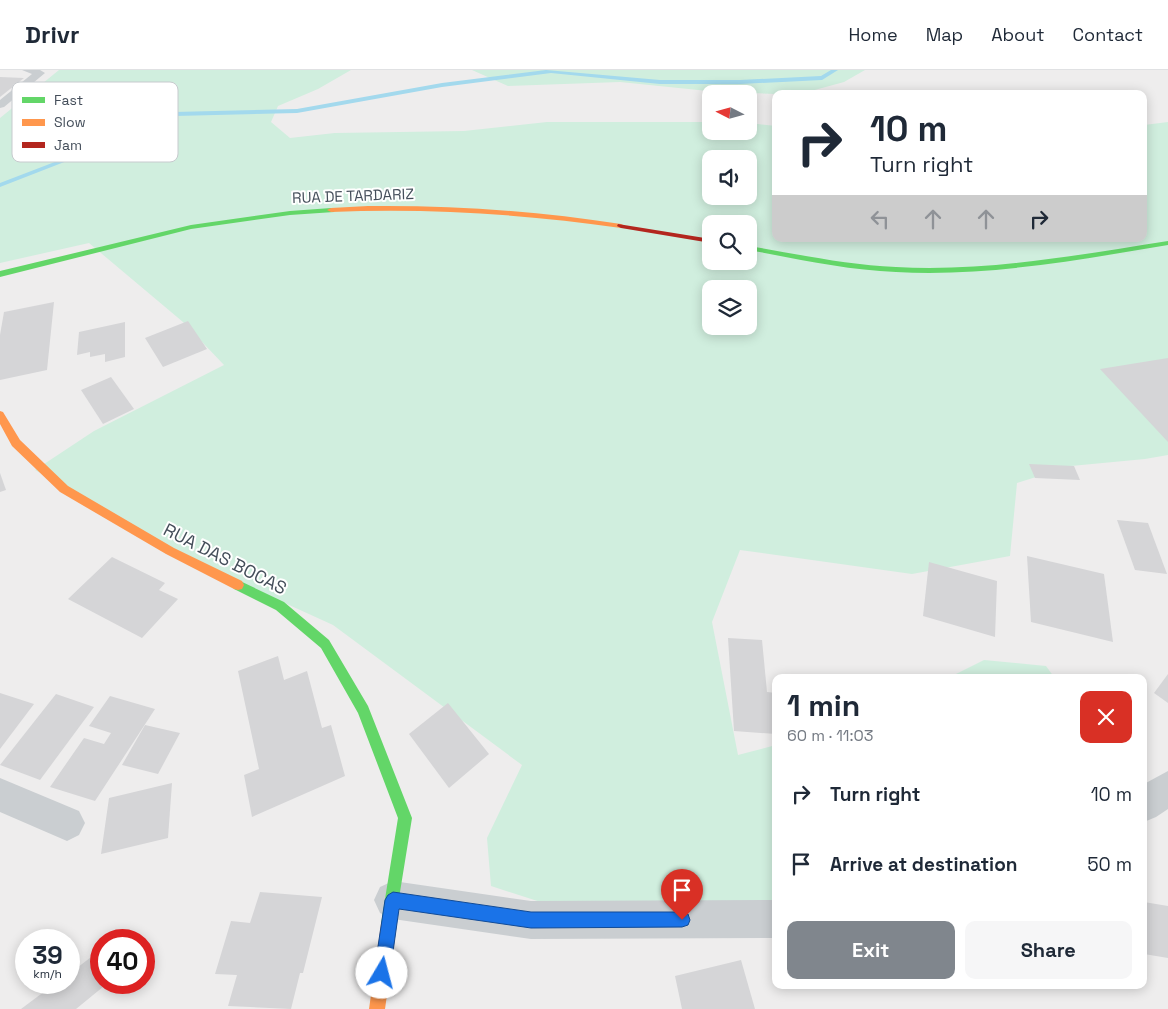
<!DOCTYPE html>
<html lang="en">
<head>
<meta charset="utf-8">
<style>
  :root { --surface:#fff; --page:#f6f6f7; --text:#1f2937; --muted:#747a83; --line:#e0e1e3; --accent:#80868d }
  body { margin:0; font-family:"Space Grotesk",sans-serif; background:var(--page); color:var(--text); height:100vh; display:flex; flex-direction:column; font-size:19px; white-space:nowrap }
  * { box-sizing:border-box; margin:0 }
  p { font-size:16px; color:var(--muted) }
  .icon { flex:none; width:28px; height:28px; fill:none; stroke:currentColor; stroke-width:2; stroke-linecap:round; stroke-linejoin:round }
  .map { position:relative; flex:1; overflow:hidden }
  .details { position:absolute; left:772px; top:604px; width:375px; height:315px; display:flex; flex-direction:column; background:var(--surface); border-radius:10px; box-shadow:0 2px 12px #0003 }
  .details>* { flex:none }
  .top-card { position:absolute; left:772px; top:20px; width:375px; height:152px; border-radius:10px; box-shadow:0 2px 12px #0003; background:#fff; color:var(--text); overflow:hidden }
  .needle { width:32px; rotate:276deg }
  .tools { position:absolute; left:702px; top:15px; display:grid; gap:10px }
  .tools a { display:grid; place-items:center; width:55px; height:55px; border-radius:10px; background:var(--surface); box-shadow:0 2px 12px #0003; font-size:25px }
  .speed { position:absolute; left:15px; top:859px; display:flex; gap:10px; font-size:25px; font-weight:700; text-align:center }
  .speed>* { display:grid; place-content:center; width:65px; height:65px; border-radius:50%; background:var(--surface); box-shadow:0 2px 12px #0003; line-height:1 }
  .speed small { font-size:12px; font-weight:400 }
  .speed .limit { border:8px solid #d22; background:#fff; color:#111 }
  .pin { position:absolute; display:grid; place-items:center; width:42px; height:42px; color:#fff; margin:-51px -21px; border-radius:50% 50% 50% 0; rotate:-45deg; box-shadow:0 0 5px #0007 }
  .pin .icon { rotate:45deg }
  .me { position:absolute; width:55px; margin:-28px; rotate:8deg; stroke-linejoin:round; filter:drop-shadow(0 0 4px #0008) }
  .turn { display:flex; align-items:center; gap:18px; height:105px; padding:0 15px; font-size:22px }
  .turn .icon { width:65px; height:65px; stroke-width:2.5 }
  .turn b { display:block; font-size:35px; line-height:42px }
  .lanes { display:flex; align-items:center; height:48px; padding:0 15px; background:#0003; justify-content:center; gap:25px; direction:ltr }
  .lanes .off { opacity:.35 }
  .round { display:grid; place-items:center; flex:none; width:52px; height:52px; border-radius:10px; background:var(--page) }
  .head { display:flex; align-items:center; justify-content:space-between; height:85px; padding:0 15px }
  h1 { font-size:30px; font-weight:700; line-height:38px }
  .action { display:flex; gap:10px; margin-top:auto; padding:10px 15px }
  .action a { flex:1; height:58px; border-radius:10px; background:var(--accent); color:#fff; font-size:20px; font-weight:700; line-height:58px; text-align:center }
  .action a+a { background:var(--page); color:var(--text) }
  ul { padding:0; list-style:none }
  li { display:flex; align-items:center; gap:15px; height:70px; padding:0 15px }
  li div { flex:1 }
  li b { display:block; font-size:19px }
  li em { font-style:normal }
  header { display:flex; align-items:center; gap:30px; box-sizing:border-box; height:70px; padding:0 25px; background:var(--surface); border-bottom:1px solid var(--line) }
  header strong { font-size:24px }
  nav { display:flex; gap:28px; margin-inline-start:auto; font-size:18px }
  .map>svg:first-child { display:block }
  .green { fill:#d0eede; fill-rule:evenodd }
  .lines { fill:none; stroke-linecap:round; stroke-linejoin:round }
  .stream { fill:#a3d9ed; fill-rule:evenodd }
  .building { fill:#d5d5d7 }
  .lane { fill:#caced1; fill-rule:evenodd }
  .street { fill:#caced1; fill-rule:evenodd }
  .fast { fill:#63d668; fill-rule:evenodd }
  .slow { fill:#ff974d; fill-rule:evenodd }
  .jam { fill:#b3261e; fill-rule:evenodd }
  .route { fill:#1a73e8; stroke:#114b97 }
  .labels { text-anchor:middle; stroke-width:4; stroke-linejoin:round; paint-order:stroke }
  .far-street-label { font-size:15px; fill:#444e5a; stroke:#fff }
  .street-label { font-size:18px; fill:#444e5a; stroke:#fff }
  .key { fill:#fff; stroke:#c7cace; stroke-width:1 }
  .key-label { font-size:14px; fill:#444e5a }
</style>
</head>
<body>
<header>
<strong>Drivr</strong>
<nav><a>Home</a><a>Map</a><a>About</a><a>Contact</a></nav>
</header>
<div class="map">
<svg width="1168" height="939" viewBox="0 0 1168 939">
  <rect width="100%" height="100%" fill="#eeeded"/>
  <g class="green">
    <path d="M59 0H351L318 19 278 36 271 52 290 68 335 63 464 61 547 52H711V61H749V53L776 56V169H1144V55L1168 52V385L1145 389 1071 396 1017 413 1010 486 912 504 740 480 712 552 738 685 776 675V831L694 838 556 837 491 816 487 768 522 695 333 555 212 500 35 400 94 361 224 295 183 252 89 173 0 193V48ZM711 89H749V126H711ZM711 154H749V191H711ZM711 219H749V256H711Z"/>
    <polygon points="472,0 865,0 844,12 800,24 776,24 708,21 620,12 508,16"/>
    <polygon points="984,590 1046,596 1054,607 950,607"/>
  </g>
  <g class="lines">
    <polygon class="stream" points="546,0 660,10 740,10 821,6 831,0 838,0 822,10 740,14 660,14 551,3 442,17 297,43 175,46 90,82 0,117 0,113 86,80 174,42 297,39 442,13"/>
  </g>
  <g class="building">
    <polygon points="0,7 24,8 0,27"/>
    <polygon points="54,232 47,300 0,310 0,265 4,242"/>
    <polygon points="188,251 207,279 163,297 145,268"/>
    <polygon points="125,252 125,287 105,292 105,284 90,287 90,282 77,285 79,262"/>
    <polygon points="1168,288 1168,372 1100,299"/>
    <polygon points="111,307 134,339 103,354 81,320"/>
    <polygon points="1029,394 1074,396 1080,410 1035,408"/>
    <polygon points="0,403 6,420 0,422"/>
    <polygon points="1117,450 1148,453 1167,504 1135,500"/>
    <polygon points="1027,486 1104,504 1113,572 1031,552"/>
    <polygon points="112,487 165,513 159,520 178,529 142,568 68,529"/>
    <polygon points="929,492 997,511 995,567 923,546"/>
    <polygon points="728,568 762,570 767,622 776,623 776,664 734,661"/>
    <polygon points="278,586 284,610 307,601 322,658 331,655 345,706 252,747 244,705 259,699 238,601"/>
    <polygon points="1168,604 1168,633 1154,623"/>
    <polygon points="0,623 34,634 0,679"/>
    <polygon points="56,624 94,637 40,710 0,695"/>
    <polygon points="110,626 155,639 95,731 50,717 84,668 104,674 111,663 89,656"/>
    <polygon points="448,633 489,684 449,718 409,664"/>
    <polygon points="145,655 180,663 158,704 122,695"/>
    <polygon points="172,713 168,768 101,784 109,728"/>
    <polygon points="260,822 322,827 303,903 300,903 291,939 228,936 237,905 215,904 231,851 250,853"/>
    <polygon points="1144,832 1168,836 1168,888 1144,884"/>
    <polygon points="99,881 101,888 101,912 109,912 76,939 21,939 57,912 69,912 69,904"/>
    <polygon points="741,890 755,939 682,939 675,906"/>
  </g>
  <g class="lines">
    <polygon class="lane" points="22,0 40,0 45,3 4,37 0,38 0,30 32,4"/>
    <g class="street">
      <polygon points="1168,701 1168,739 1156,747 1144,752 1144,714"/>
      <polygon points="0,708 79,741 85,753 79,765 67,771 0,742"/>
      <polygon points="393,811 531,831 776,830 776,868 531,869 393,849 380,843 374,830 380,817"/>
    </g>
    <g class="fast">
      <polygon points="331,138 335,140 334,142 290,145 191,159 0,207 0,201 191,155 290,141"/>
      <path d="M1168 171V175C1078 190 987 207 896 202 846 200 797 189 749 180V176C798 184 846 195 896 197 987 202 1078 185 1168 171Z"/>
      <polygon points="238,510 284,532 329,570 368,636 412,748 394,859 389,862 384,859 381,854 398,748 358,643 321,578 276,540 234,519 232,515 234,511"/>
    </g>
    <g class="slow">
      <path d="M368 136C453 135 537 141 621 154L625 156 621 158C524 144 429 138 331 142L327 140 331 138Z"/>
      <polygon points="0,341 3,342 20,370 68,416 174,478 242,511 244,515 242,519 238,520 234,519 166,484 60,422 12,376 0,354"/>
      <polygon points="389,846 394,849 397,854 385,939 369,939 381,854 384,849"/>
    </g>
    <polygon class="jam" points="618,154 711,169 711,173 621,158 617,156"/>
  </g>
  <polygon class="route" points="393,822 531,842 682,842 688,844 690,850 688,855 682,857 531,858 399,839 390,903 388,908 382,911 376,908 374,903 385,830 388,825"/>
  <g class="labels">
    <g class="far-street-label">
      <text transform="translate(353 126) rotate(-2)" y="5">RUA DE TARDARIZ</text>
    </g>
    <g class="street-label">
      <text transform="translate(225 489) rotate(27)" y="6">RUA DAS BOCAS</text>
    </g>
  </g>
  <rect x="12" y="12" width="166" height="80" rx="8" class="key"/>
  <rect x="22" y="27" width="23" height="6" fill="#63d668"/>
  <rect x="22" y="49" width="23" height="7" fill="#ff974d"/>
  <rect x="22" y="72" width="23" height="6" fill="#b3261e"/>
  <g class="key-label">
    <text x="54" y="35">Fast</text>
    <text x="54" y="57">Slow</text>
    <text x="54" y="80">Jam</text>
  </g>
</svg>
<div class="tools">
<a><svg class="needle" viewBox="-14 -14 28 28"><path d="M0-13l5 13h-10z" fill="#e53935"/><path d="M0 13l5-13h-10z" fill="#747a83"/></svg></a>
<a><svg class="icon" aria-label="sound" viewBox="0 0 24 24"><path d="M4 9h4l5-4v14l-5-4H4zM17 9q2 3 0 6"/></svg></a>
<a><svg class="icon" aria-label="search" viewBox="0 0 24 24"><circle cx="10" cy="10" r="6"/><path d="M15 15l6 6"/></svg></a>
<a><svg class="icon" aria-label="layers" viewBox="0 0 24 24"><path d="M12 4l9 5-9 5-9-5zM3 14l9 5 9-5"/></svg></a>
</div>
<div class="speed"><div>39<small>km/h</small></div><div class="limit">40</div></div>
<div class="pin" style="left:682px;top:850px;background:#d93025"><svg class="icon" aria-label="arrive" viewBox="0 0 24 24"><path d="M6 21V4h12l-3 4 3 4H6"/></svg></div>
<svg class="me" style="left:382px;top:903px" viewBox="-20 -20 40 40"><circle r="19" fill="#fff"/><path d="M0-13L10 11 0 6-10 11z" fill="#1a73e8"/></svg>
<div class="top-card">
<div class="turn"><svg class="icon" aria-label="right" viewBox="0 0 24 24"><path d="M7 20v-9h11M14 6l5 5-5 5"/></svg><div><b>10 m</b>Turn right</div></div>
<div class="lanes"><svg class="icon off" aria-label="left" viewBox="0 0 24 24"><path d="M17 20v-9H6M10 6l-5 5 5 5"/></svg><svg class="icon off" aria-label="ahead" viewBox="0 0 24 24"><path d="M12 20V5M6 11l6-6 6 6"/></svg><svg class="icon off" aria-label="ahead" viewBox="0 0 24 24"><path d="M12 20V5M6 11l6-6 6 6"/></svg><svg class="icon" aria-label="right" viewBox="0 0 24 24"><path d="M7 20v-9h11M14 6l5 5-5 5"/></svg></div>
</div>
<section class="details">
<div class="head"><div><h1>1 min</h1><p>60 m · 11:03</p></div><a class="round" style="background:#d93025;color:#fff"><svg class="icon" aria-label="close" viewBox="0 0 24 24"><path d="M6 6l12 12M18 6L6 18"/></svg></a></div>
<ul>
<li><svg class="icon" aria-label="right" viewBox="0 0 24 24"><path d="M7 20v-9h11M14 6l5 5-5 5"/></svg><div><b>Turn right</b></div><em>10 m</em></li>
<li><svg class="icon" aria-label="arrive" viewBox="0 0 24 24"><path d="M6 21V4h12l-3 4 3 4H6"/></svg><div><b>Arrive at destination</b></div><em>50 m</em></li>
</ul>
<div class="action"><a>Exit</a><a>Share</a></div>
</section>
</div>
</body>
</html>
